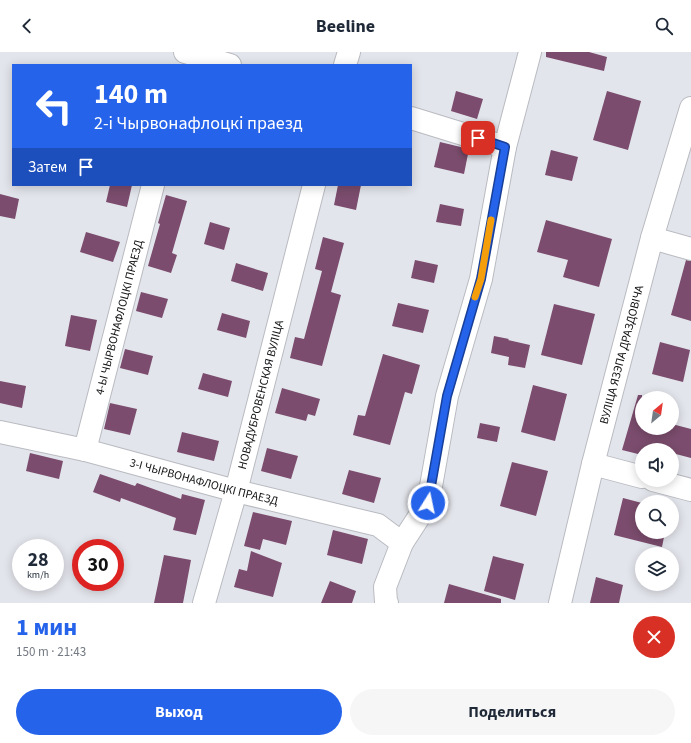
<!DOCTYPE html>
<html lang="ru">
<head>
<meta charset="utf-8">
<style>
  :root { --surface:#fff; --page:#f6f6f7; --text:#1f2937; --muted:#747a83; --accent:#2563eb }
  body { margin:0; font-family:"Source Sans 3",sans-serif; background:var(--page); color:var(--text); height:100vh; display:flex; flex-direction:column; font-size:15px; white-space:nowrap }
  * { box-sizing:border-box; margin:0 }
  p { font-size:13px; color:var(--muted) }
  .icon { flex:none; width:22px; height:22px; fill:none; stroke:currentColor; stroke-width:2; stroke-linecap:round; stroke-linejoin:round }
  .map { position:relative; height:551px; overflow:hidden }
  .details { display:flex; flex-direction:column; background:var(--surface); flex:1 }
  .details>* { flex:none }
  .hud { position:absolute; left:12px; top:12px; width:400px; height:122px; border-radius:0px; box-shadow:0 2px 10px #0003; background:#2563eb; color:#fff; overflow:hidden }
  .needle { width:26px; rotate:29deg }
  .tools { position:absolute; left:635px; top:339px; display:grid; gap:8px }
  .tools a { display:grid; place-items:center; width:44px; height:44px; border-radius:50%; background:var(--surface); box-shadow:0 2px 10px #0003; font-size:20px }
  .speed { position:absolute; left:12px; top:487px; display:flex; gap:8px; font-size:20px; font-weight:700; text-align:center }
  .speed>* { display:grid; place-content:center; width:52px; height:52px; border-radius:50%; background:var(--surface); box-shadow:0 2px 10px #0003; line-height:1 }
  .speed small { font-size:10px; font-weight:400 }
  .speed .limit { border:6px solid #d22; background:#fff; color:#111 }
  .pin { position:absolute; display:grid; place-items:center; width:34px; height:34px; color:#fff; margin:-17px; border-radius:8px; box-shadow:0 2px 6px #0006 }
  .me { position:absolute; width:44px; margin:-22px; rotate:10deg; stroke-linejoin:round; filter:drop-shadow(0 0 3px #0008) }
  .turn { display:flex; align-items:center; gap:14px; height:84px; padding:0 16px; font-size:18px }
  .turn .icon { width:52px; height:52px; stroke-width:2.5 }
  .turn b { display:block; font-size:28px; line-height:34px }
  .then { display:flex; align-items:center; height:38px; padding:0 16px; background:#0003; gap:8px; font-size:15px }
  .round { display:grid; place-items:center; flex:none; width:42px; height:42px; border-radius:21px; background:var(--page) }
  .summary { display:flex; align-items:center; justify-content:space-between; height:68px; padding:0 16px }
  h1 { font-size:24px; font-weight:700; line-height:30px; color:var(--accent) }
  .cta { display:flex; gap:8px; margin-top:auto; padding:8px 16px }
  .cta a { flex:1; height:46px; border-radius:24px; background:var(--accent); color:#fff; font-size:16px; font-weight:700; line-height:46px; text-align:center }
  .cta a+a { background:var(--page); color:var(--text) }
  header { display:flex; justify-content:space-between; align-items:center; height:52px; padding:0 16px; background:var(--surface); font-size:18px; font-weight:700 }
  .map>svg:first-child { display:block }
  .building { fill:#7b4c6d }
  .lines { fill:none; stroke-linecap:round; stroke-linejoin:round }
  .minor-casing { stroke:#b9bbc1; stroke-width:24 }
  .minor { stroke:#fff; stroke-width:22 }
  .route-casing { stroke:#184099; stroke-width:10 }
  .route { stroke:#2563eb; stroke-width:7 }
  .slow { stroke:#f59e0b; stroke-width:7 }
  .labels { text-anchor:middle; stroke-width:4; stroke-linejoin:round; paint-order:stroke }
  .street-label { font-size:12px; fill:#111214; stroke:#fff }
</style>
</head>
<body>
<header><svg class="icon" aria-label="back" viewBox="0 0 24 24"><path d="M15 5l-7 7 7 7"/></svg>Beeline<svg class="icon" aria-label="search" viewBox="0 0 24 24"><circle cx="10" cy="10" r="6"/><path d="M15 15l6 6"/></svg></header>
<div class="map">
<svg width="691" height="551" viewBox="0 0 691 551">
  <rect width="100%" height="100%" fill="#e3e5ec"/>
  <g class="building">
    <polygon points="546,0 589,0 607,5 604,19 546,5"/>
    <polygon points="456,39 483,47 477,67 451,59"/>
    <polygon points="607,39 641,49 628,98 593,88"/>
    <polygon points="440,90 469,97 464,122 434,115"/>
    <polygon points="551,98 578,105 572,129 545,123"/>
    <polygon points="110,133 132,133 127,155 106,150"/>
    <polygon points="338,133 361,133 356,158 334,153"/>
    <polygon points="0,142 19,147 15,167 0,164"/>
    <polygon points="166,143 187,149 172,201 177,203 171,221 148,214 160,172 158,171"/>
    <polygon points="440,152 464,157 461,174 436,170"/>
    <polygon points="546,168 612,187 599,235 563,225 568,208 537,200"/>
    <polygon points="210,170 230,176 224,198 204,192"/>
    <polygon points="86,180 120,190 113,210 80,200"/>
    <polygon points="323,185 344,191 331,240 341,243 322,314 290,306 295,285 304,287 322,219 315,217"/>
    <polygon points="415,208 438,213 434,231 411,226"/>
    <polygon points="686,208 691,209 691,269 671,263"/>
    <polygon points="236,211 268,221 263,239 231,229"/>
    <polygon points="141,240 168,247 162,266 136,259"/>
    <polygon points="398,251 429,258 423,281 392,274"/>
    <polygon points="554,252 595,262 582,313 541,303"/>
    <polygon points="222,261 250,269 246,286 217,278"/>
    <polygon points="71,263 97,268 90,299 65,294"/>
    <polygon points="494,284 509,287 508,288 530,293 525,316 508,313 509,305 491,301"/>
    <polygon points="660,290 690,298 683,330 652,322"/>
    <polygon points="125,297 153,304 148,323 120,316"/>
    <polygon points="383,302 420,313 412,342 405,340 390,393 353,383 358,363 365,364"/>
    <polygon points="203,321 232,329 228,345 198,337"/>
    <polygon points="0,329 26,334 22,356 0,351"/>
    <polygon points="533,333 567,342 555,389 521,380"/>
    <polygon points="282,336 320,347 315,364 308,362 306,369 275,361"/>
    <polygon points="638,343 642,343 642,376 672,376 672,372 691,377 691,406 672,401 672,398 642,398 642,403 622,398"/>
    <polygon points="110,351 137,357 130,383 104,377"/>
    <polygon points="480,371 500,375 497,390 477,386"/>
    <polygon points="182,380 219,389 214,409 177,400"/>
    <polygon points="267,396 298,404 291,427 261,419"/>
    <polygon points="30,401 63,409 59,427 26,419"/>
    <polygon points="512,410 548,419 536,464 500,454"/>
    <polygon points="349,418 381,426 374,451 342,442"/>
    <polygon points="100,422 135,434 137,431 181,447 182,442 205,448 196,483 173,478 176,466 121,446 120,450 93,440"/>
    <polygon points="623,446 642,451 642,480 665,480 662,495 614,483"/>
    <polygon points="253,460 292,469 286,493 263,487 260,498 244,494"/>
    <polygon points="333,478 368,487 362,512 327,503"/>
    <polygon points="251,499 282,511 273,545 234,535 239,517 247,519"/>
    <polygon points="164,503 191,508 183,551 154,551"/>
    <polygon points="493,504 524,512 515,548 484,539"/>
    <polygon points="596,525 623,533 619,551 590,551"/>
    <polygon points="330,529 356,539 352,551 321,551"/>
    <polygon points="449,532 501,547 501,551 444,551"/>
  </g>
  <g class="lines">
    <defs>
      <g id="minor">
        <polyline points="185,0 230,13"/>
        <polyline points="345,13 349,0"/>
        <polyline points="411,66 505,95"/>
        <polyline points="652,186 691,197"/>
        <path id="s1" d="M0 380 85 398 236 439 378 473 402 491"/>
        <path id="s2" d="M85 398 153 133"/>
        <polyline points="593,412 642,425"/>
        <polyline points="653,428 691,438"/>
        <path id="s3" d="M204 551 236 439 314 133"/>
        <polyline points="387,551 386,550 385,535 402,491 428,451 447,344 481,227 505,95 530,0"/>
        <path id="s4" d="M560 551 593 412 652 186 691 56"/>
      </g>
    </defs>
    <use href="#minor" class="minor-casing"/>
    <use href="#minor" class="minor"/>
  </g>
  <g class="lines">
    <defs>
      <polyline id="route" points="428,451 447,344 481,227 505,95 478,86"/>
    </defs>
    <use href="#route" class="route-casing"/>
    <use href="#route" class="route"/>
    <polyline class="slow" points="475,245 481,227 491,168"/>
  </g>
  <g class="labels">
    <g class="street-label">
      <text dy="4" stroke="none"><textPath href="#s2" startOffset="137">4-Ы ЧЫРВОНАФЛОЦКІ ПРАЕЗД</textPath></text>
      <text dy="4" stroke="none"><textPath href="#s4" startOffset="256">ВУЛІЦА ЯЗЭПА ДРАЗДОВІЧА</textPath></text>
      <text dy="4" stroke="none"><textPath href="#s3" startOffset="216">НОВАДУБРОВЕНСКАЯ ВУЛІЦА</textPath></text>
      <text dy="4" stroke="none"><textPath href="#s1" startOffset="210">3-І ЧЫРВОНАФЛОЦКІ ПРАЕЗД</textPath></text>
    </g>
  </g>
</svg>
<div class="tools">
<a><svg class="needle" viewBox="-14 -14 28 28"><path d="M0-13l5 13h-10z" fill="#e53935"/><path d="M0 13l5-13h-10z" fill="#747a83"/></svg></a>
<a><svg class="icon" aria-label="sound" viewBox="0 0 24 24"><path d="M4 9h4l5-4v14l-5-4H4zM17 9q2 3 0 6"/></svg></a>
<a><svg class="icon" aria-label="search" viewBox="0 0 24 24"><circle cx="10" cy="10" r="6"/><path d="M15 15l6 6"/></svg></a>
<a><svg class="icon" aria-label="layers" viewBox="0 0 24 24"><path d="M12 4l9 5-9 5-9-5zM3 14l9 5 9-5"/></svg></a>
</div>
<div class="speed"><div>28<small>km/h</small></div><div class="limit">30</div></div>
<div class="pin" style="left:478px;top:86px;background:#d93025"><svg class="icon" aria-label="arrive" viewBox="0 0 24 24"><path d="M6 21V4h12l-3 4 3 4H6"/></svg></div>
<svg class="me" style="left:428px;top:451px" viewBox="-20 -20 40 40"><circle r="17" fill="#2563eb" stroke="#fff" stroke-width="3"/><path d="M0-11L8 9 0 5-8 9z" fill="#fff"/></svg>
<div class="hud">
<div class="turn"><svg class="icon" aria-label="left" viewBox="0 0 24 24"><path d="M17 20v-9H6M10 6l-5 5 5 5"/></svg><div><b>140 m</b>2-і Чырвонафлоцкі праезд</div></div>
<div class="then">Затем<svg class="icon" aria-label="arrive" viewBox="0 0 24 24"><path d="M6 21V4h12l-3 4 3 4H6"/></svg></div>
</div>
</div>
<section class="details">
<div class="summary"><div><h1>1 мин</h1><p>150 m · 21:43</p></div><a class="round" style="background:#d93025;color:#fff"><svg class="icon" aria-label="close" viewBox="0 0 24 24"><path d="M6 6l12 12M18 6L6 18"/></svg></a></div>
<div class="cta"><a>Выход</a><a>Поделиться</a></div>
</section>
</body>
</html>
